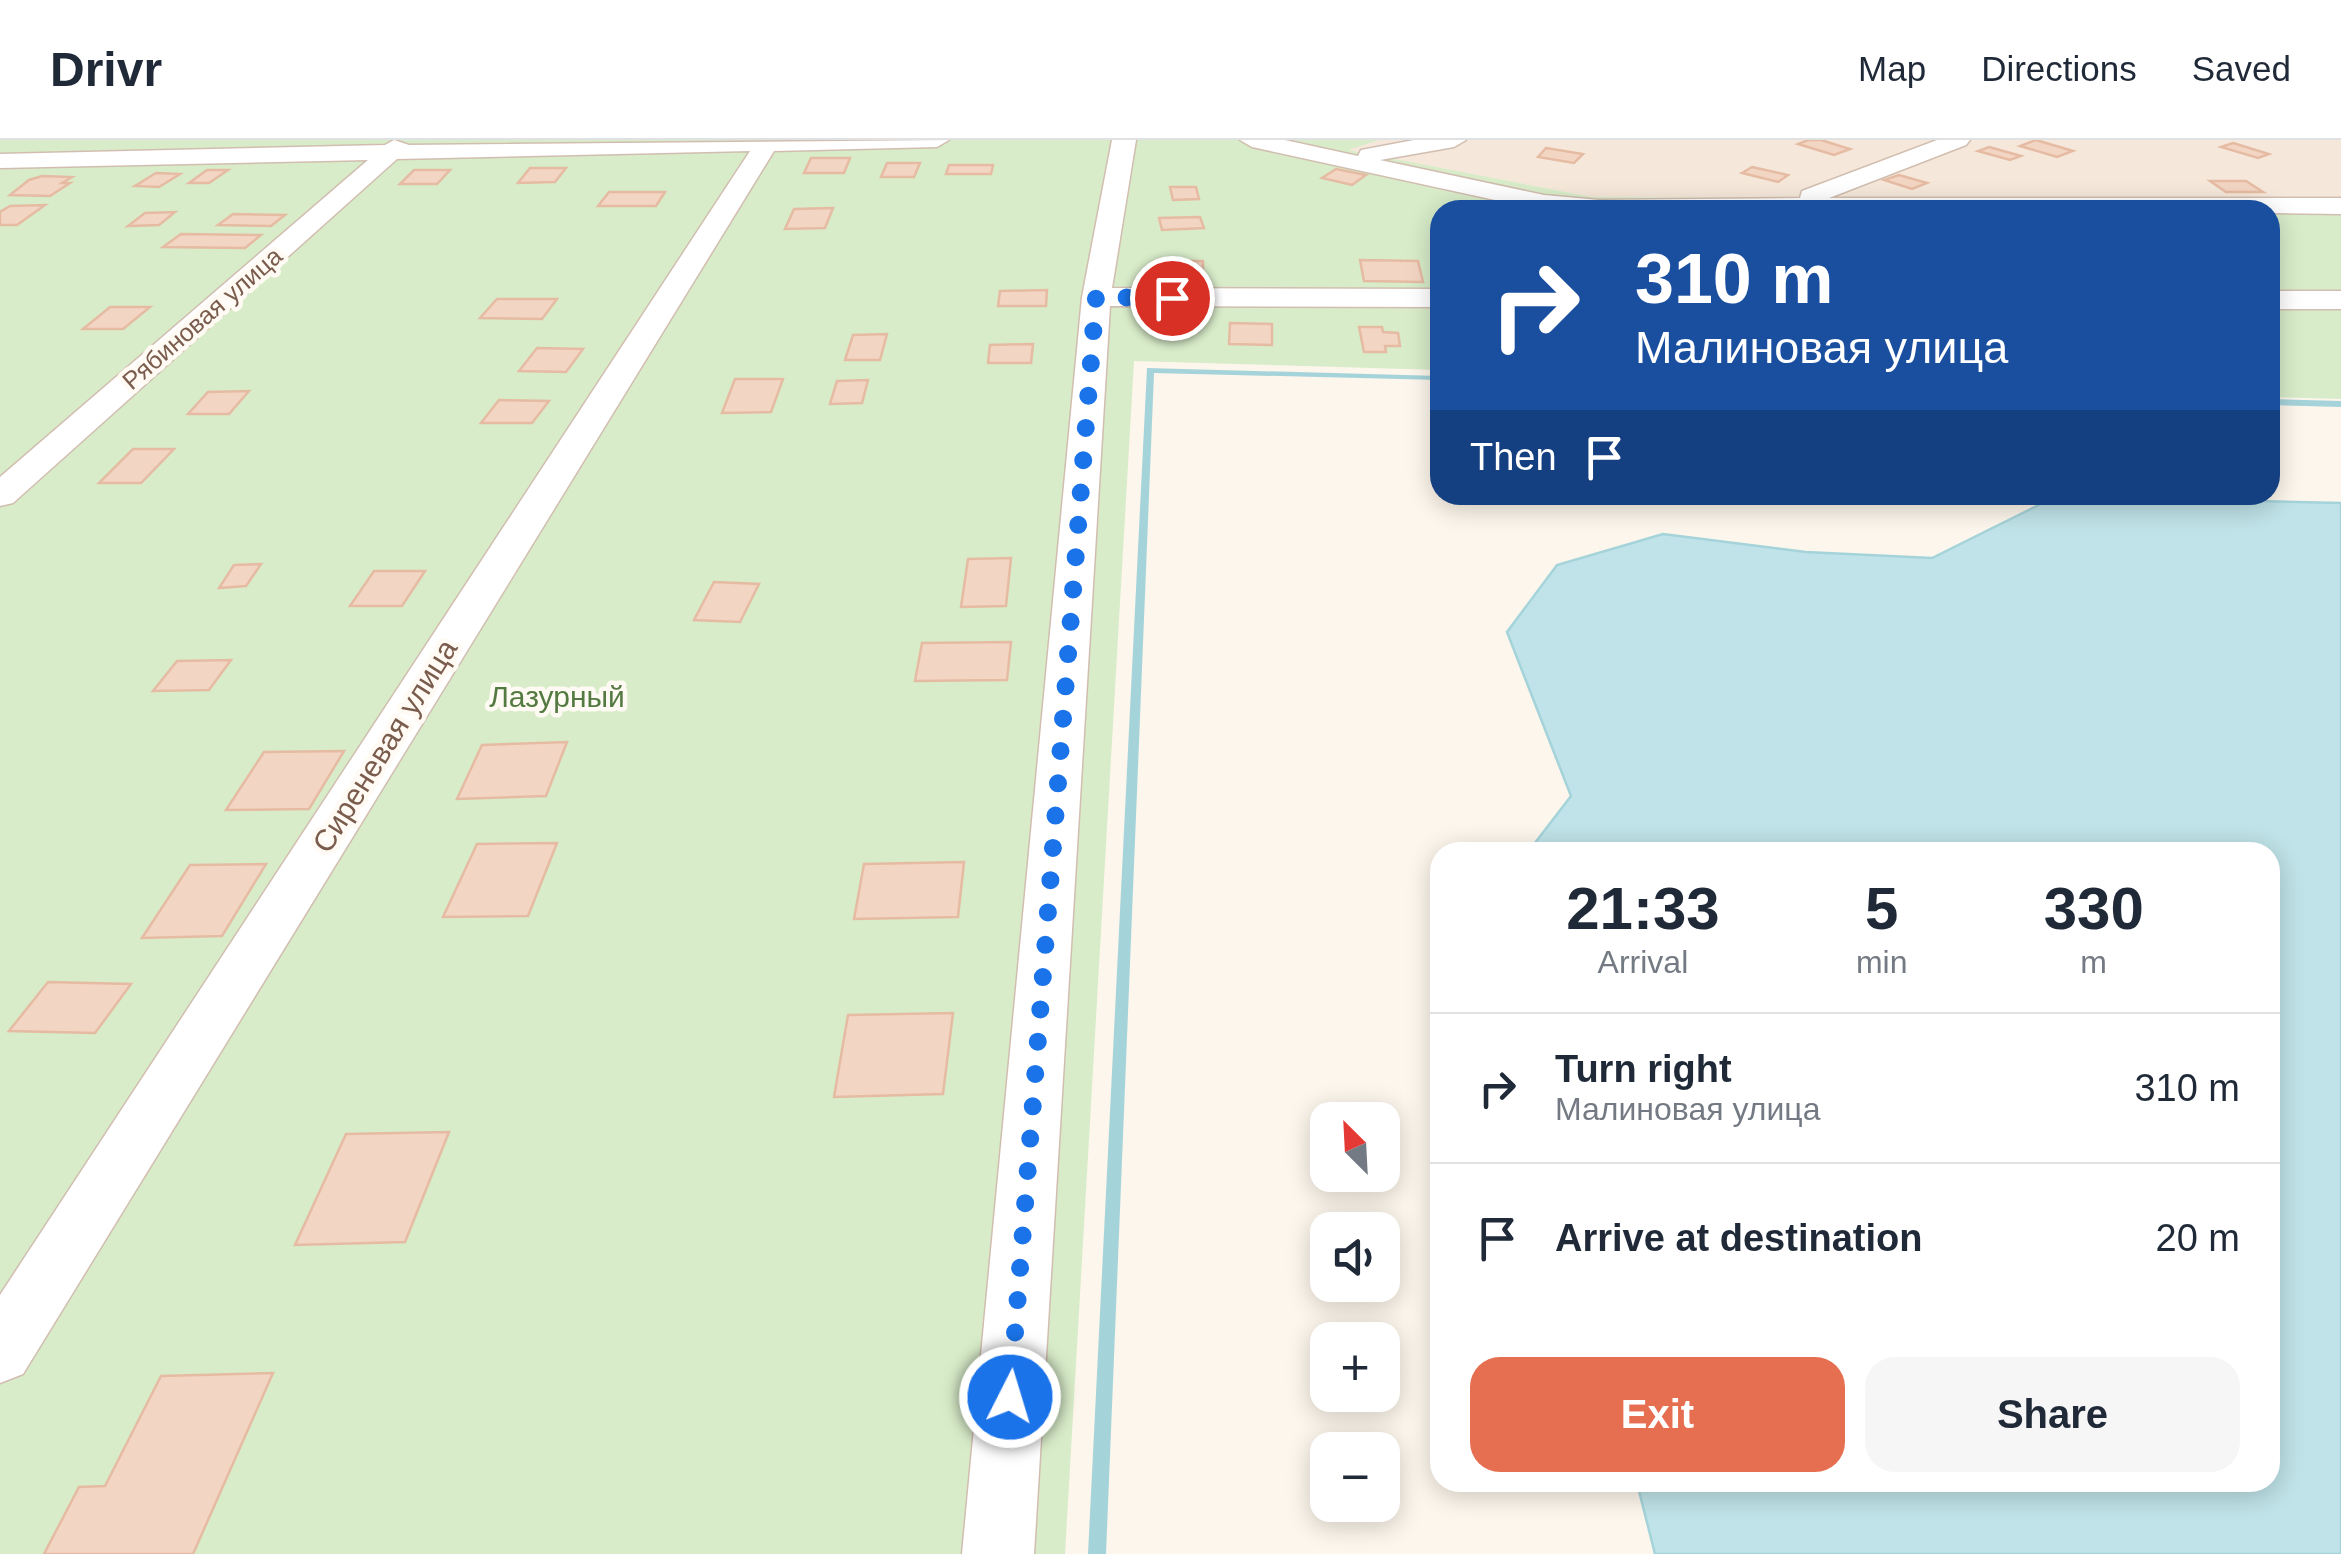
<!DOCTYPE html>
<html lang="en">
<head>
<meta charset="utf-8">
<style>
  :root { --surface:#fff; --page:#f6f6f7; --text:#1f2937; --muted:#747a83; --line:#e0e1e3; --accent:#e76f51 }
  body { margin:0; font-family:Arial,sans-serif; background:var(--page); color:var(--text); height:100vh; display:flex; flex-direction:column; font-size:38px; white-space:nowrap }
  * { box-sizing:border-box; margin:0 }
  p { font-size:32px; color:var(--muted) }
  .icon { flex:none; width:55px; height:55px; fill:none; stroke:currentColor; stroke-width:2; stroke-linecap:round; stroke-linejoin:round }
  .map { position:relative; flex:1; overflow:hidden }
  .side { position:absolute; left:1430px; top:702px; width:850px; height:650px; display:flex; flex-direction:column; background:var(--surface); border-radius:30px; box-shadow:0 5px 25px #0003 }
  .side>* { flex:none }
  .top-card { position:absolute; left:1430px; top:60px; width:850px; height:305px; border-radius:30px; box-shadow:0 5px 25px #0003; background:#1a4fa0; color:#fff; overflow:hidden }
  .needle { width:65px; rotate:336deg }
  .fabs { position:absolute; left:1310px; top:962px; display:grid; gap:20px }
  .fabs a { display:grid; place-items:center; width:90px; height:90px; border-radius:20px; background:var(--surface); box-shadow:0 5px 25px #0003; font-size:50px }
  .pin { position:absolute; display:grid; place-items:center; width:85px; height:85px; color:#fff; margin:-42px; border:5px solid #fff; border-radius:50%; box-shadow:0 2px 10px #0007 }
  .me { position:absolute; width:110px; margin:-55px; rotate:5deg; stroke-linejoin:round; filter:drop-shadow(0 0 8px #0008) }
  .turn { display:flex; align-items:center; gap:35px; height:210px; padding:0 40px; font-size:45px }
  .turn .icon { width:130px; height:130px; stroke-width:2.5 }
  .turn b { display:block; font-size:70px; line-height:85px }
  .then { display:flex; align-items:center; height:95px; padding:0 40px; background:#0003; gap:20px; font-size:38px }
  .eta { display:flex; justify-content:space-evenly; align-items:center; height:170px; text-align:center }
  .eta b { font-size:60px; font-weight:700; line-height:70px }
  .primary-button { display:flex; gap:20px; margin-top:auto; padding:20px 40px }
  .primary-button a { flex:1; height:115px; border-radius:30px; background:var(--accent); color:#fff; font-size:40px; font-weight:700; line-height:115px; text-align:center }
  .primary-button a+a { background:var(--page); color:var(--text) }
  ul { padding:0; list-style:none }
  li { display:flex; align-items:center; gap:30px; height:150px; padding:0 40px; border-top:2px solid var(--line) }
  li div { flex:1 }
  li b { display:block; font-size:38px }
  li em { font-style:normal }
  header { display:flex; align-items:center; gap:60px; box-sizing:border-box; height:140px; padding:0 50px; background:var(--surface); border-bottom:2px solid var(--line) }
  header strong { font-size:48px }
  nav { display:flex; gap:55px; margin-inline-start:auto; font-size:35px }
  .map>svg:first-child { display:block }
  .residential { fill:#f5e8da }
  .green { fill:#d8ecc9 }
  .water { fill:#bfe3e8; stroke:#a5d3da; stroke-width:2.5 }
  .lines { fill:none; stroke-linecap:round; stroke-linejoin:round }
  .stream { fill:#a5d3da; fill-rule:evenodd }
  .building { fill:#f3d5c3; stroke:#e6bba3; stroke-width:2.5 }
  .minor-casing { stroke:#d1beb0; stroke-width:3 }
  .minor { fill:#fff; fill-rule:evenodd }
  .route { stroke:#1a73e8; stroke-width:18; stroke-dasharray:0 32.4 }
  .labels { text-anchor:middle; stroke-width:9; stroke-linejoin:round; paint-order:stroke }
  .far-street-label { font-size:25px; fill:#7a5c4d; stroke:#fffaf3 }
  .park-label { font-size:30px; fill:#537a41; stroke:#fffaf3 }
  .street-label { font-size:30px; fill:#7a5c4d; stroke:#fffaf3 }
</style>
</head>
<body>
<header>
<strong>Drivr</strong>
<nav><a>Map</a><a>Directions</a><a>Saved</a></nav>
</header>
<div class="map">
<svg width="2341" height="1414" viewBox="0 0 2341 1414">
  <rect width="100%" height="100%" fill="#fdf6ec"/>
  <polygon class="residential" points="1379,0 2341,0 2341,62 1592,57 1345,10"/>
  <polygon class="green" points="0,0 1379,0 1348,10 1592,57 2341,62 2341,259 2270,257 2270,70 1440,70 1440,230 1134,221 1065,1414 0,1414"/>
  <polygon class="water" points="2057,356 2341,363 2341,1414 1655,1414 1637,1343 2270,1342 2270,712 1528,712 1571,656 1507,492 1557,425 1663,394 1806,412 1932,418"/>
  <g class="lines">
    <g class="stream">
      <polygon points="1147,228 1440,236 1440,240 1154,233 1106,1414 1088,1414"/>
      <polygon points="2270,259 2341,261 2341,267 2270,265"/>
    </g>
  </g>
  <g class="building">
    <polygon points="1808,0 1821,0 1850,9 1834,15 1798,4"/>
    <polygon points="2036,0 2073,11 2057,17 2020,6"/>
    <polygon points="2233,3 2269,14 2258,18 2221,7"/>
    <polygon points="1989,7 2021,16 2010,20 1978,11"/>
    <polygon points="1546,8 1583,14 1574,23 1538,17"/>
    <polygon points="811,18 850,18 844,33 804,33"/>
    <polygon points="887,23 920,23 914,37 881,37"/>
    <polygon points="949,25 993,25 991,34 946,34"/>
    <polygon points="1752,27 1788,35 1778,42 1742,33"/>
    <polygon points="530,28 566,28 555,42 518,43"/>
    <polygon points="1336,29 1366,35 1352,45 1322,38"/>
    <polygon points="207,30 228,30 209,43 189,43"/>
    <polygon points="414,30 450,30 437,44 400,44"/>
    <polygon points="156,33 180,34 159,47 135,46"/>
    <polygon points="1899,35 1927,43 1912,49 1884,40"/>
    <polygon points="42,36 72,37 62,43 70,43 50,56 10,55 29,40"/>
    <polygon points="2210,41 2246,41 2263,52 2226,52"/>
    <polygon points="1170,47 1196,47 1199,59 1173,60"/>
    <polygon points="609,52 665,52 656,66 598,66"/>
    <polygon points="45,65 17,85 0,85 0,72 10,66"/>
    <polygon points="833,68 825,88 785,89 794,69"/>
    <polygon points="175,72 159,85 128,86 145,73"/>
    <polygon points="233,74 285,75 271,86 218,85"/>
    <polygon points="1200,77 1204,88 1162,90 1159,78"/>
    <polygon points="181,94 261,95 245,108 163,107"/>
    <polygon points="1360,120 1418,121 1423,142 1364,141"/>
    <polygon points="1167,121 1203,121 1203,130 1168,131"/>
    <polygon points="1047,150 1046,166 998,166 1000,151"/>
    <polygon points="497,159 557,159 542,179 480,178"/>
    <polygon points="110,167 150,167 123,189 83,189"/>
    <polygon points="1230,183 1272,184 1272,205 1229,204"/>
    <polygon points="1359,187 1382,187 1383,192 1398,193 1400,206 1385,206 1386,212 1364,212"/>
    <polygon points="887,194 880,220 845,220 853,195"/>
    <polygon points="1033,204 1031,223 988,223 990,205"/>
    <polygon points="537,208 583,209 566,232 519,231"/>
    <polygon points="735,239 783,239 771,272 722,273"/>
    <polygon points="868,240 862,263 830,264 837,241"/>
    <polygon points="249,251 229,274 188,274 208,252"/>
    <polygon points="499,260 549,261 532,283 481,283"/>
    <polygon points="133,309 174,309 141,343 99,343"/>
    <polygon points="1011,418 1006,466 961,467 968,419"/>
    <polygon points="261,424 246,446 219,448 234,425"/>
    <polygon points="374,431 425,431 402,466 350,466"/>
    <polygon points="714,442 759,444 740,482 694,480"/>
    <polygon points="1011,502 1007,540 915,541 922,503"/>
    <polygon points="231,520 209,550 153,551 177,521"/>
    <polygon points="567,602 546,656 457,659 482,605"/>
    <polygon points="344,611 309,669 226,670 264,612"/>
    <polygon points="557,703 528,776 443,777 477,704"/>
    <polygon points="964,722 958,777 854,779 864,724"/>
    <polygon points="266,724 222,796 142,798 190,725"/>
    <polygon points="48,842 131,844 95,893 9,891"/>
    <polygon points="953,873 943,954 834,957 848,875"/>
    <polygon points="449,992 405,1102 295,1105 346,994"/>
    <polygon points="273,1233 193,1414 44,1414 79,1347 105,1346 161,1236"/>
  </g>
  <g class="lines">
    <defs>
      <g id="minor">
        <polygon points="394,0 409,5 949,0 937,7 774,11 23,1234 0,1243 0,1155 750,11 397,19 13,363 0,366 0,337 368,20 0,28 0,14 385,5"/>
        <polygon points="1112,0 1136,0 1112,148 1440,149 1440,167 1110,166 1034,1414 962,1414 1082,157"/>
        <polygon points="1240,0 1285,0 1358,16 1361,10 1414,0 1466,0 1454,7 1380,20 1544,55 1599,60 1800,58 1802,51 1937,0 1970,0 1966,5 1829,58 2341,58 2341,74 2270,73 2270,70 1541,70 1252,7"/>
        <rect x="2270" y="151" width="71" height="18"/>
      </g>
    </defs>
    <use href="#minor" class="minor-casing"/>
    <use href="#minor" class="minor"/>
  </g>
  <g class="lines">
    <polyline class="route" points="1010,1257 1096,157 1172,158"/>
  </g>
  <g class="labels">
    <g class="far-street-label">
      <text transform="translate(202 178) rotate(-41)" y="9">Рябиновая улица</text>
    </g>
    <g class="park-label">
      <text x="557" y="567">Лазурный</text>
    </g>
    <g class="street-label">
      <text transform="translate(385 606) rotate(-58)" y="10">Сиреневая улица</text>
    </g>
  </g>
</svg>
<div class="fabs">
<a><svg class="needle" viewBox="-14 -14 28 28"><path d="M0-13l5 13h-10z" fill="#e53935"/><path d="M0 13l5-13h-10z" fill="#747a83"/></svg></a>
<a><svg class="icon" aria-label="sound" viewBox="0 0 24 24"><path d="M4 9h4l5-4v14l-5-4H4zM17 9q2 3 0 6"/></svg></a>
<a>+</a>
<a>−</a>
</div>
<div class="pin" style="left:1172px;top:158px;background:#d93025"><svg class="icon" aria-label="arrive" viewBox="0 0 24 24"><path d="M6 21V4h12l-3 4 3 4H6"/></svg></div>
<svg class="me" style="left:1010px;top:1257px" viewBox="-20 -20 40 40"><circle r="17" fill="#1a73e8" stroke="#fff" stroke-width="3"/><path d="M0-11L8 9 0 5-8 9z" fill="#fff"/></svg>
<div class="top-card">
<div class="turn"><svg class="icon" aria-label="right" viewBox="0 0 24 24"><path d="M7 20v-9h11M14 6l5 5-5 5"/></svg><div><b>310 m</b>Малиновая улица</div></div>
<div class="then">Then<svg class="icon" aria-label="arrive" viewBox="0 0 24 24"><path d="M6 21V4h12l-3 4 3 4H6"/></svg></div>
</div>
<section class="side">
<div class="eta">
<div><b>21:33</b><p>Arrival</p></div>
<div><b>5</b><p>min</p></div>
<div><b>330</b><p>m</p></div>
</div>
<ul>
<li><svg class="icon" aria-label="right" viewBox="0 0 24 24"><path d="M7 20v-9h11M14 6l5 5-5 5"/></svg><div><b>Turn right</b><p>Малиновая улица</p></div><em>310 m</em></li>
<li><svg class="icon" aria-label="arrive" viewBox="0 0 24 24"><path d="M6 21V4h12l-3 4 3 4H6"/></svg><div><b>Arrive at destination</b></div><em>20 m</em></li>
</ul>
<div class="primary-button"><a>Exit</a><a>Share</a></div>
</section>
</div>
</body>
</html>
